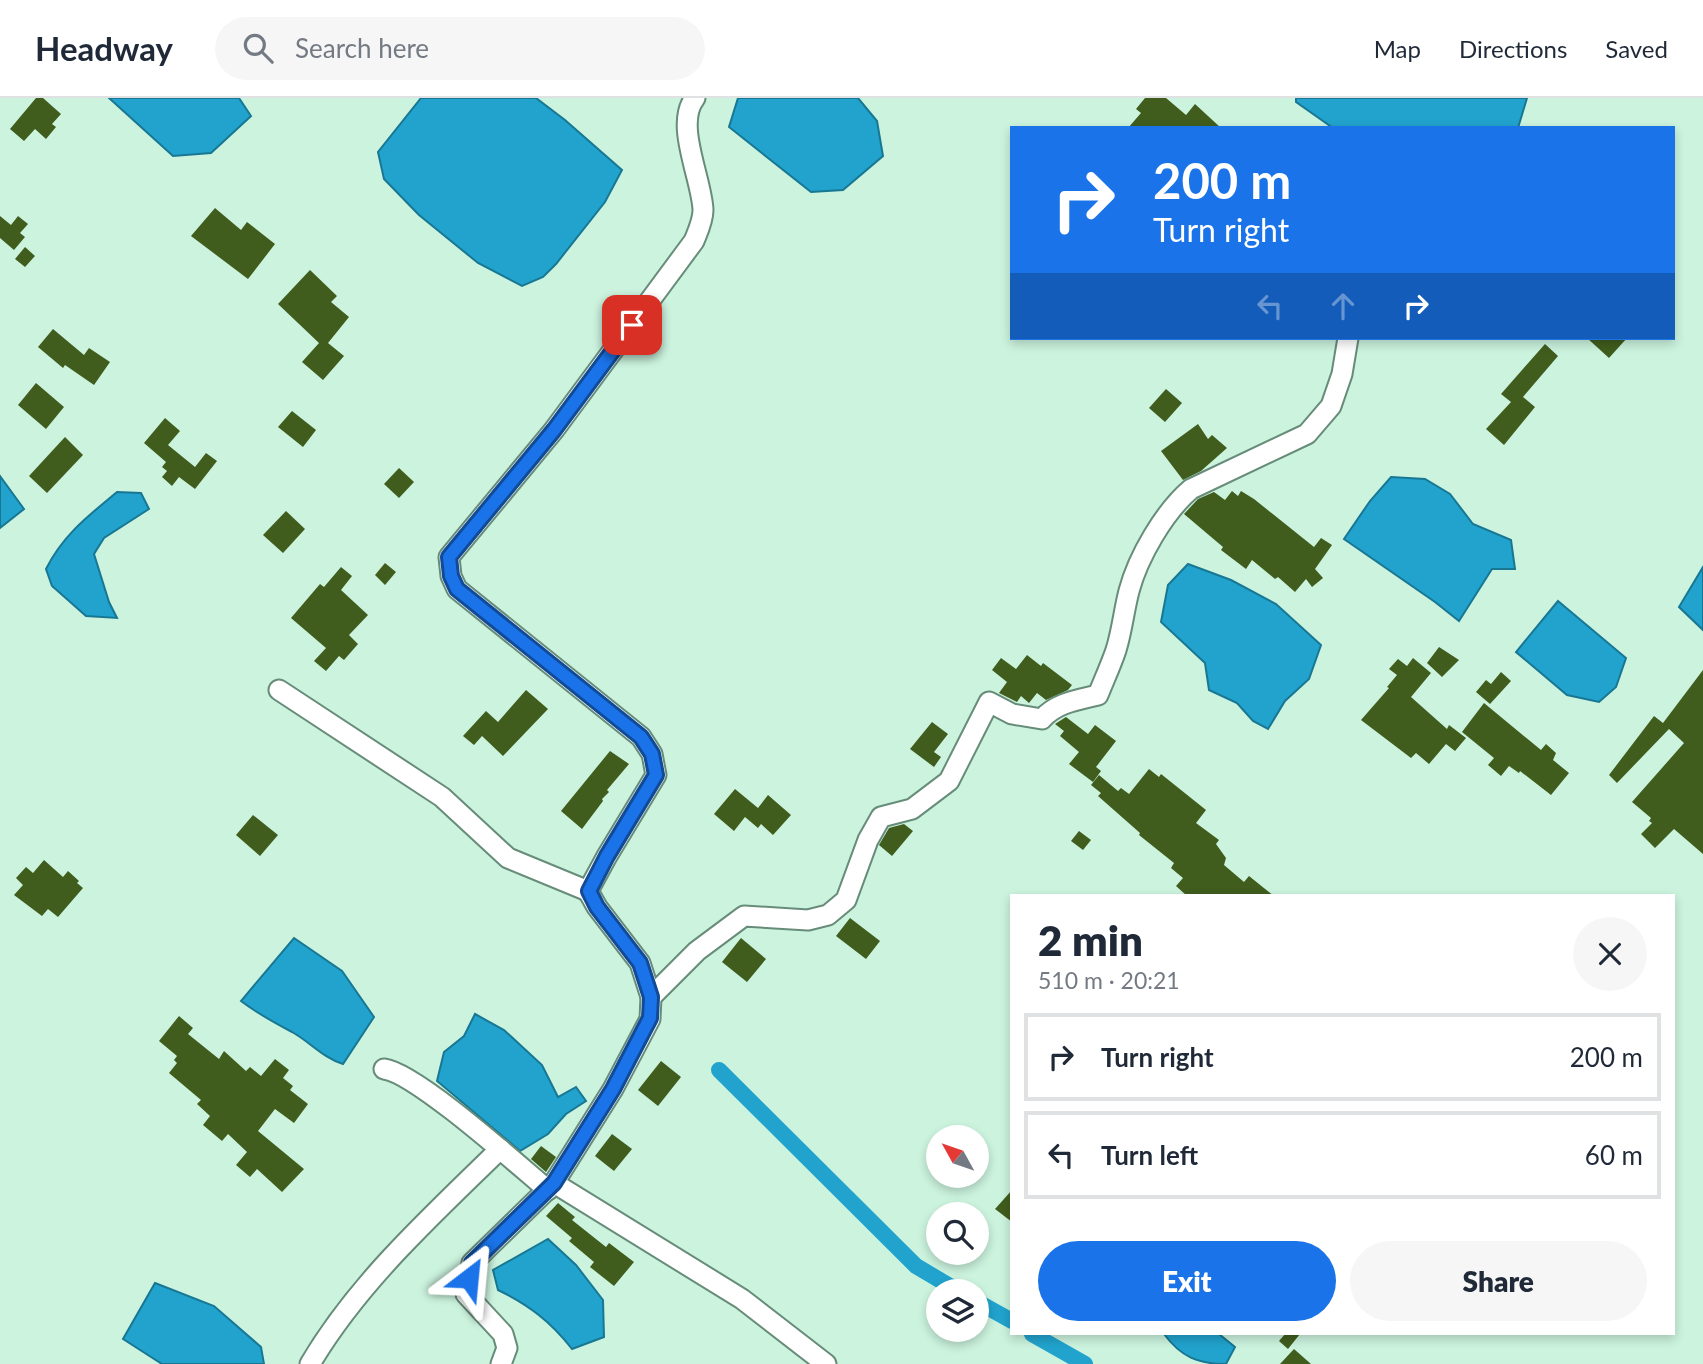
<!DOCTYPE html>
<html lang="en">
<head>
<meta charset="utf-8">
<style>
  :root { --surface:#fff; --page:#f6f6f7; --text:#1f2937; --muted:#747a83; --line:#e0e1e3; --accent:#1a73e8 }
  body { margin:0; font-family:Lato,sans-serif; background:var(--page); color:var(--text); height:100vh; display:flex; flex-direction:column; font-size:26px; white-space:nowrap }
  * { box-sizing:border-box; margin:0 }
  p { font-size:23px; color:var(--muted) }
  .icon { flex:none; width:38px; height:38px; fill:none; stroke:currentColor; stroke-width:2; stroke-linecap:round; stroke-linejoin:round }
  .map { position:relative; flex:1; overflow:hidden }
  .panel { position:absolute; left:1010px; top:796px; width:665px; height:441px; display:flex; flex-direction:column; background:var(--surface); border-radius:0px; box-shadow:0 4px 10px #0003 }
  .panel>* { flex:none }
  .top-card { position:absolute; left:1010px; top:28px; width:665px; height:214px; border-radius:0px; box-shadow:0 4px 10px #0003; background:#1a73e8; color:#fff; overflow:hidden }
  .needle { width:46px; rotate:310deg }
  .tools { position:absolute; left:926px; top:1027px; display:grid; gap:14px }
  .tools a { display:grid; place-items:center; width:63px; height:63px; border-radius:50%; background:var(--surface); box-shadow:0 4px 10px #0003; font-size:35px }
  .pin { position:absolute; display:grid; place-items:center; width:60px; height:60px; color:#fff; margin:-30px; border-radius:14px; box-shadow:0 4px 10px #0006 }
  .me { position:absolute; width:77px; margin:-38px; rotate:29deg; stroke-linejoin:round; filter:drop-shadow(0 0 5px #0008) }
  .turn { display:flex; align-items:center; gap:24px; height:147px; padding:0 28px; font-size:32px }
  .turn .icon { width:91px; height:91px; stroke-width:2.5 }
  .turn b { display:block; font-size:49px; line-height:60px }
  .lanes { display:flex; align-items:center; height:66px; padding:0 28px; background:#0003; justify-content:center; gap:35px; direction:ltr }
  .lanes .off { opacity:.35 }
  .round { display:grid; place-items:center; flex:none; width:74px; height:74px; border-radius:37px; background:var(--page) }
  .head { display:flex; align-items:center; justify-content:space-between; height:119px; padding:0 28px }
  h1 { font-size:42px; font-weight:800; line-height:52px }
  .primary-button { display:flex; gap:14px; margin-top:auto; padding:14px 28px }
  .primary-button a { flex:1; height:80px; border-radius:42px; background:var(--accent); color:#fff; font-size:28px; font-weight:800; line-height:80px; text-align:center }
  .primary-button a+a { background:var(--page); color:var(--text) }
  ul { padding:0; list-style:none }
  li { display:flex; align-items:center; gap:21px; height:88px; margin:0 14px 10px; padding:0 14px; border:4px solid var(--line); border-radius:0px }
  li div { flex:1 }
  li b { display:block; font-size:26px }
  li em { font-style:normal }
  header { display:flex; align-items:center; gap:42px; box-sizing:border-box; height:98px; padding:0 35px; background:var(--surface); border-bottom:2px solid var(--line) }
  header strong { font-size:33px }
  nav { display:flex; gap:38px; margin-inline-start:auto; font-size:24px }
  .search { width:490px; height:63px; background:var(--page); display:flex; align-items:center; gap:18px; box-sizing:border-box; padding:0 24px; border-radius:38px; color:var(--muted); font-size:26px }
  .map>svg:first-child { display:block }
  .water { fill:#21a3cd; stroke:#187792; stroke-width:2 }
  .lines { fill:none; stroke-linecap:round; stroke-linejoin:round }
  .canal { stroke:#21a3cd; stroke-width:16 }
  .building { fill:#405d1d }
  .minor-casing { stroke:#678c79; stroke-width:23 }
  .minor { stroke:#fff; stroke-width:19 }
  .route-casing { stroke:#114b97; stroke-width:18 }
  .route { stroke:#1a73e8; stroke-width:12 }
</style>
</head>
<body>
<header>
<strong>Headway</strong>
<div class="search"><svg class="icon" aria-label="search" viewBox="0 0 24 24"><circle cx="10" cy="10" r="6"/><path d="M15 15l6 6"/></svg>Search here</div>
<nav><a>Map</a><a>Directions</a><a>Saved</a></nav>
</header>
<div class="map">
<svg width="1703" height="1266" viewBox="0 0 1703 1266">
  <rect width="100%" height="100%" fill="#cbf3de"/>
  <g class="water">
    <polygon points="109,0 239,0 251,18 211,55 173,58"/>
    <polygon points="421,0 536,0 565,22 622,72 605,104 556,166 543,179 522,188 478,165 419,117 384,81 378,54"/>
    <polygon points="738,0 858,0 877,23 883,58 843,92 811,94 729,29"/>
    <polygon points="1296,0 1527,0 1518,30 1333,30 1296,4"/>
    <polygon points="0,378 24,411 0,430"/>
    <polygon points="1391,379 1425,381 1450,396 1473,426 1511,442 1515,471 1492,471 1459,523 1435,504 1344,441 1370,403"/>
    <path d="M117 394 141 395 149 411 104 440 94 456 109 504 117 520 86 518 52 488 46 471C63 437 88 418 117 394Z"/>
    <polygon points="1188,466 1231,482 1276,506 1321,547 1309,581 1285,603 1268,631 1253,623 1237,605 1209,592 1205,565 1161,524 1168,487"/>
    <polygon points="1703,469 1703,532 1679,509"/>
    <polygon points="1558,503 1626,560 1616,589 1599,604 1567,597 1516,554"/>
    <path d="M294 840 342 873 374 919 343 966C323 960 310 944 292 934 273 924 258 916 241 903Z"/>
    <polygon points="475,916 504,932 542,967 558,999 576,989 586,1003 566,1016 548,1036 520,1053 437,983 444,954 464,938"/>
    <path d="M548 1141 576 1167 603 1202 604 1239 572 1251C551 1224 529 1207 498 1192L493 1172Z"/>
    <polygon points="155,1185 214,1208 261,1249 264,1266 162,1266 123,1241"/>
    <path d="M1164 1236H1219L1235 1249 1226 1266C1198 1266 1181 1259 1164 1236Z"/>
  </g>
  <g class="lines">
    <g class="canal">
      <polyline points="719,972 916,1168 960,1194"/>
      <polyline points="976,1203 1012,1223"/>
      <polyline points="1032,1236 1085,1266"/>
    </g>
  </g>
  <g class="building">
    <polygon points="36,0 43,0 61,16 52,26 56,29 46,41 35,31 24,43 10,31"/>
    <polygon points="1145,0 1166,0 1186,17 1195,6 1221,30 1128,30 1141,15 1136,11"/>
    <polygon points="215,110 241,132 247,124 275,146 248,181 191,138"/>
    <polygon points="0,118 11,127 18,118 28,126 20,135 25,139 14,152 0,140"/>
    <polygon points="25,149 35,158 25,169 15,161"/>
    <polygon points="310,172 337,198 331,204 349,219 328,245 344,258 323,282 302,264 319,245 278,206"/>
    <polygon points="53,231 84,257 89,250 110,264 94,287 65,267 63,270 38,249"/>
    <polygon points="1587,240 1627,240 1609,260"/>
    <polygon points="1545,246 1558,258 1523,299 1535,309 1504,347 1486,331 1511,304 1501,296"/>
    <polygon points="36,285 64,309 46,331 18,307"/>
    <polygon points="1166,291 1182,305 1165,324 1149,310"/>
    <polygon points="292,313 316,332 303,349 278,329"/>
    <polygon points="165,320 180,333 168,347 195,369 206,355 217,363 195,391 179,379 172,388 162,379 167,373 162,369 166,364 144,345"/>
    <polygon points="1198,326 1208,341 1212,337 1227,350 1201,373 1183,382 1161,353"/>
    <polygon points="65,339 83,357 47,395 29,378"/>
    <polygon points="399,370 414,384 399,400 384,386"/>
    <polygon points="1232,393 1238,398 1241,393 1254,401 1314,449 1321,440 1332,447 1315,471 1323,480 1312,489 1306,481 1295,494 1278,479 1275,481 1252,462 1246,471 1221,452 1223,449 1184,416 1198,401 1214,394 1225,402"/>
    <polygon points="286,413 305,431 283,455 263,437"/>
    <polygon points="385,465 396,474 385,487 375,477"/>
    <polygon points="341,469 352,478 341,492 368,517 349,537 358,546 344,562 339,558 326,573 314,563 326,550 291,520 320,486 324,489"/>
    <polygon points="1439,549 1459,562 1442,579 1427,565"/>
    <polygon points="1027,557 1041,568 1043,565 1072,587 1068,592 1046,602 1037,595 1029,605 1021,598 1017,604 999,595 1007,584 992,572 1001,560 1016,571"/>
    <polygon points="1413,560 1431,575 1411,599 1447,631 1449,627 1466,640 1455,653 1446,646 1429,666 1416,655 1411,660 1361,622 1389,590 1387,589 1397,577 1389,571 1398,561 1407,568"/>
    <polygon points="1703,572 1703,756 1674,731 1655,750 1641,736 1652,725 1649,723 1651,720 1632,704 1684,645 1669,631 1617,685 1609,677 1654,618 1663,625"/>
    <polygon points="1501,574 1511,583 1490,606 1476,594 1486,582 1491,586"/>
    <polygon points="526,592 548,611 503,658 482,638 474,647 463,638 486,613 498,624"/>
    <polygon points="1484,605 1541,652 1546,646 1556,655 1553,662 1569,675 1551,697 1520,673 1519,675 1509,668 1501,678 1488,667 1494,660 1462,634"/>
    <polygon points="1066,619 1088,636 1095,627 1116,643 1096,669 1101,673 1093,684 1069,666 1079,654 1060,638 1064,633 1055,626"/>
    <polygon points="932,624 948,636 934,654 941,659 934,669 910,651"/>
    <polygon points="610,653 629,666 607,692 609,694 602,701 603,703 582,731 561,713"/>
    <polygon points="1149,671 1159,679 1161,676 1206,712 1196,725 1219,742 1216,746 1226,760 1224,767 1244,784 1249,778 1274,798 1187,798 1176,788 1183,780 1171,770 1174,765 1139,737 1140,735 1098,698 1101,695 1091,687 1099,677 1118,693 1121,690 1129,696"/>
    <polygon points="735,691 758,710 768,697 791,717 773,737 761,726 758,730 745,719 734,733 714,716"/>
    <polygon points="253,717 278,737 260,758 236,737"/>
    <polygon points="904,726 913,733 892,758 879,747 889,730"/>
    <polygon points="1079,733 1091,742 1083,752 1071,743"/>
    <polygon points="44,762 63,779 68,773 79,783 77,785 83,790 58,819 48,811 42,818 14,797 23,787 16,780 26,769 33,775"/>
    <polygon points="850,820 880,843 866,861 836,838"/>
    <polygon points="741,840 766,861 747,884 722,864"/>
    <polygon points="179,918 193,930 188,936 219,961 224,953 246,973 250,969 261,978 275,961 289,972 283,980 293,988 290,992 308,1006 294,1025 275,1011 258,1033 304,1071 282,1094 257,1071 250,1079 236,1067 247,1054 228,1036 222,1043 203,1027 210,1018 197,1006 201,1002 169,975 177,965 174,962 177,958 159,943"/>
    <polygon points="661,963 681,979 658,1008 638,992"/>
    <polygon points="612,1036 632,1051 614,1073 595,1058"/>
    <polygon points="541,1048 556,1059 546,1074 531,1061"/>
    <polygon points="1012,1092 1012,1124 995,1111"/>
    <polygon points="558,1105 575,1119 572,1122 606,1149 609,1145 634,1164 614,1188 590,1169 594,1164 569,1143 572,1140 546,1118"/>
    <polygon points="1285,1236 1300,1236 1288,1251 1279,1243"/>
    <polygon points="1294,1251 1311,1266 1280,1266"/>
  </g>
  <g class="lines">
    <defs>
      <g id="minor">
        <polyline points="279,592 442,699 508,760 588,793"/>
        <path d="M651 899 697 853 744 818 808 822 828 817 846 802 868 742 881 719 912 711 949 683 989 604 1012 616 1042 621C1056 605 1077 602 1098 597 1104 582 1111 567 1116 552 1122 533 1124 512 1129 493 1138 459 1164 414 1191 391L1307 336 1331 308 1342 276 1348 240"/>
        <path d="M384 971C416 975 518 1067 548 1092"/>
        <polyline points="554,1085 742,1201 826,1266"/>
        <path d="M310 1266C359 1183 432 1118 500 1051"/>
        <path d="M501 1266 507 1250 503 1236 466 1196 472 1165 554 1085 613 991 650 921 651 899 640 865 597 809 588 793 607 758 656 677 652 656 641 639 457 491 451 478 449 459 554 332 694 143C698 133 703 123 703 112 702 81 674 26 695 0"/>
      </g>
    </defs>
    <use href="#minor" class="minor-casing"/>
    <use href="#minor" class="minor"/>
  </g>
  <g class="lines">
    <defs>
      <polyline id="route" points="469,1180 472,1165 554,1085 613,991 650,920 651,899 640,865 597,809 589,793 607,758 656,677 652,656 641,639 457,491 451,478 449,459 554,332 632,227"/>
    </defs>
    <use href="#route" class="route-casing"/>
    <use href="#route" class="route"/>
  </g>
</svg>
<div class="tools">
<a><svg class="needle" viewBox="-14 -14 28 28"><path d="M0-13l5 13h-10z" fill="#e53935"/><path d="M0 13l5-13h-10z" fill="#747a83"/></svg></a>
<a><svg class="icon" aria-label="search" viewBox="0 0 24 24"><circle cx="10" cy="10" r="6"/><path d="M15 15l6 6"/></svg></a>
<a><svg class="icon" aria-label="layers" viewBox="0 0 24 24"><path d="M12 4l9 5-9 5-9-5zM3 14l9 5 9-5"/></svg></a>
</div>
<div class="pin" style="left:632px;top:227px;background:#d93025"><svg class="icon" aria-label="arrive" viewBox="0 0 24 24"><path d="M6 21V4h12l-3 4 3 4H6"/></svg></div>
<svg class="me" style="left:469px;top:1180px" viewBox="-20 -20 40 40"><path d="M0-17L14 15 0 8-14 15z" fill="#1a73e8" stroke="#fff" stroke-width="4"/></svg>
<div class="top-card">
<div class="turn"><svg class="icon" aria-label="right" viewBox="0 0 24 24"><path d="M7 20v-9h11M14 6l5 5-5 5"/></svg><div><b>200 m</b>Turn right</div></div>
<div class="lanes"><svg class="icon off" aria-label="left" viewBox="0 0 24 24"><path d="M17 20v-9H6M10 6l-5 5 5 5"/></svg><svg class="icon off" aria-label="ahead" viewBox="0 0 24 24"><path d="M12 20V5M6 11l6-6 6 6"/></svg><svg class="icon" aria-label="right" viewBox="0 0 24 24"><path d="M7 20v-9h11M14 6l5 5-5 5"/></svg></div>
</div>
<section class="panel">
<div class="head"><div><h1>2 min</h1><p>510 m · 20:21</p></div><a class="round"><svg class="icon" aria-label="close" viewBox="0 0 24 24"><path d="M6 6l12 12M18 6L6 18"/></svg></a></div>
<ul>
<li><svg class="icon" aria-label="right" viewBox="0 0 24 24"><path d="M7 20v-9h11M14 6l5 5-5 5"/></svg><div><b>Turn right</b></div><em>200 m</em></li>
<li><svg class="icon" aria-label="left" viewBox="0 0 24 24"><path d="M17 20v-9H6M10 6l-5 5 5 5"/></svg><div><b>Turn left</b></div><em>60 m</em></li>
</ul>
<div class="primary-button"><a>Exit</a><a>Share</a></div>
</section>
</div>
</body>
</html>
